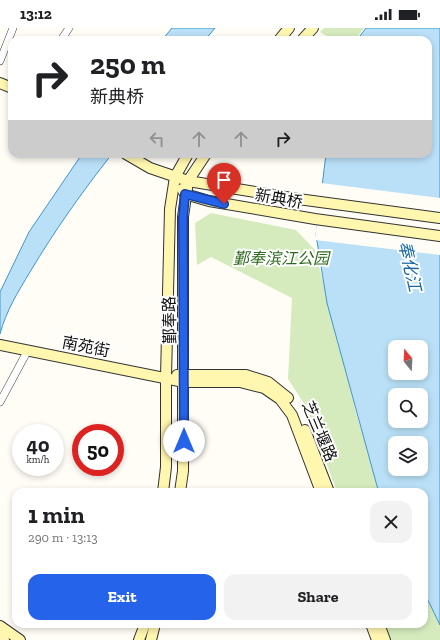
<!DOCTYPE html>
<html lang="en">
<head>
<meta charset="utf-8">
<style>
  :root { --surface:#fff; --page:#f2f2f2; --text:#202124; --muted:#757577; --accent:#2563eb }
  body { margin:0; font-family:"Zilla Slab","Noto Sans SC",serif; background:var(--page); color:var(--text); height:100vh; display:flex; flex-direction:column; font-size:15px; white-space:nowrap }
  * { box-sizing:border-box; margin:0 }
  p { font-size:13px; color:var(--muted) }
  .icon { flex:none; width:22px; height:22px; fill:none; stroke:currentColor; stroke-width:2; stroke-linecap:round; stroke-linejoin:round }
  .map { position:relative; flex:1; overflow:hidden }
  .sheet { position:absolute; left:12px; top:460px; width:416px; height:140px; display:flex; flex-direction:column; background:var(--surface); border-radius:12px; box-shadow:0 2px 6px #0003 }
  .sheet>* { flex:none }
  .hud { position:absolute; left:8px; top:8px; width:424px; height:122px; border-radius:12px; box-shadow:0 2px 6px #0003; background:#fff; color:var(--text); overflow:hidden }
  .needle { width:26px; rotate:342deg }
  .buttons { position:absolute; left:388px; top:312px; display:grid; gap:8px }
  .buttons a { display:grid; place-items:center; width:40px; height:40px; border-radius:8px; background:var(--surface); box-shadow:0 2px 6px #0003; font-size:20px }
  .speed { position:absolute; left:12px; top:396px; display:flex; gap:8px; font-size:20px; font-weight:700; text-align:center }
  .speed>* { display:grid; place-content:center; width:52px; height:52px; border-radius:50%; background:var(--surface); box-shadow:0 2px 6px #0003; line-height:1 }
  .speed small { font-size:10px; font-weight:400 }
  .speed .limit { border:6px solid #d22; background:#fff; color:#111 }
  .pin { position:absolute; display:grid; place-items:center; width:34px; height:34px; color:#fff; margin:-41px -17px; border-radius:50% 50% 50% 0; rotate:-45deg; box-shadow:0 0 4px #0007 }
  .pin .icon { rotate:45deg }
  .me { position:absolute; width:44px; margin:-22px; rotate:0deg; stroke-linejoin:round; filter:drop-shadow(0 0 3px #0008) }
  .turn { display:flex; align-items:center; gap:14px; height:84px; padding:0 16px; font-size:18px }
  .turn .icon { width:52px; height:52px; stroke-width:2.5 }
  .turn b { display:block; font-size:28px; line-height:34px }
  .lanes { display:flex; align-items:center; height:38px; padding:0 16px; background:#0003; justify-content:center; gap:20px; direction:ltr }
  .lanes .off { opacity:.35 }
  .round { display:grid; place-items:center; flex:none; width:42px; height:42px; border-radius:12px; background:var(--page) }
  .head { display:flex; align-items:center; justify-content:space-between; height:68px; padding:0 16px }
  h1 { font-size:24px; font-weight:800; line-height:30px }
  .primary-button { display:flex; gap:8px; margin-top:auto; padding:8px 16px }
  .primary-button a { flex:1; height:46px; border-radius:12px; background:var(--accent); color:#fff; font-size:16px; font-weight:800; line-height:46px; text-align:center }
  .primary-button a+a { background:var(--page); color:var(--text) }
  .status { display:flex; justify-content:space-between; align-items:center; height:28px; padding:0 20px; background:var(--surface); direction:ltr }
  .status svg { height:11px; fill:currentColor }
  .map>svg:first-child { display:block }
  .green { fill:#d5ebbd }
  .water { fill:#b9e0f7; stroke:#3f96cf; fill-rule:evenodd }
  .pier { fill:#fffdf5 }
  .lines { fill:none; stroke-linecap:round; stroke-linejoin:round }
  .street-casing { stroke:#444; stroke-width:8 }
  .secondary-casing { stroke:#333; stroke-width:12 }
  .street { stroke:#fff; stroke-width:7 }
  .secondary { stroke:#fff6b0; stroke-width:10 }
  .route-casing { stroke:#184099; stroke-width:10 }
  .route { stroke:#2563eb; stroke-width:7 }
  .labels { text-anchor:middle; stroke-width:4; stroke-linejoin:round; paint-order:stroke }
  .street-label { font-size:16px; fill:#111; stroke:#fff }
  .park-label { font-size:16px; font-style:italic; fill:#2f6b1f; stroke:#fff }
  .water-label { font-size:17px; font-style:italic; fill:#1768a6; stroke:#fff }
</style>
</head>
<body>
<div class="status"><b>13:12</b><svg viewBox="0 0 49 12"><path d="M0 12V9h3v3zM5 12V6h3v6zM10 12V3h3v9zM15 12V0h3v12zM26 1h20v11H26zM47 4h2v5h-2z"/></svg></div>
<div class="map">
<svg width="440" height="612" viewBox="0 0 440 612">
  <rect width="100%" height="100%" fill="#fffdf5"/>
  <g class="green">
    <polygon points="324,0 364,0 355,12 333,12 320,4"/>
    <polygon points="211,185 296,202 315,222 358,392 383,464 337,464 305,377 288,351 292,270 211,229 197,237 195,195"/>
    <polygon points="424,557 440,590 440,612 391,612 385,596 424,596"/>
  </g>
  <g class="water">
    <polygon points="172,0 215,0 205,12 162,12"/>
    <path d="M366 0H440V597L424 564V464H379L377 458 327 275 316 207 326 126H428V12H357ZM395 319H421V345H395ZM395 367H421V393H395ZM395 415H421V441H395Z"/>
    <path d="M82 126H112C82 164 55 202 30 244 18 264 6 283 0 306V264L29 204Z"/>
  </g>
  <polygon class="pier" points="321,155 440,170 440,227 315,212"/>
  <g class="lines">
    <defs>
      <g id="street">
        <polyline points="61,12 69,0"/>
        <polyline points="0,33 13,0"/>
        <polyline points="0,374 28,322"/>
      </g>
      <g id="secondary">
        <polyline points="279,12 289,0"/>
        <polyline points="302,12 313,0"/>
        <polyline points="0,55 12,60"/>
        <polyline points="126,126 150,140 188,153 298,171 440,190"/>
        <polyline points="182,161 185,166 209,173 315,191 440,208"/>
        <polyline points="0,317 184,354 240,354 264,360 280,371 292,387 321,464"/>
        <polyline points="177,347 246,347 268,354 288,370"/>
        <polyline points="305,402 329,464"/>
        <polyline points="163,464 166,439 166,349 170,181 175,149 188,126"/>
        <polyline points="180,464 183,443 183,189 188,153 206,126"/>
        <polyline points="371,596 377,612"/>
        <polyline points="379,596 385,612"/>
        <polyline points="0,598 20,612"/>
        <polyline points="0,609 4,612"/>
        <polyline points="139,612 145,596"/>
        <polyline points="151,612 155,596"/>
      </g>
    </defs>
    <use href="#street" class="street-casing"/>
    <use href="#secondary" class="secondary-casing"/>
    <use href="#street" class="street"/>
    <use href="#secondary" class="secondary"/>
  </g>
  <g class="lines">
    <defs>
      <polyline id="route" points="184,413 183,190 185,166 224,176"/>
    </defs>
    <use href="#route" class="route-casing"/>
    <use href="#route" class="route"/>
  </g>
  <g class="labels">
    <g class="street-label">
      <text transform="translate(279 170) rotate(10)" y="6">新典桥</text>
      <text transform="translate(169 292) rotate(-91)" y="6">鄞奉路</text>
      <text transform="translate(86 318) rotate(11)" y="6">南苑街</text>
      <text transform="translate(320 403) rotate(67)" y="6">芝兰堰路</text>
    </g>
    <g class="park-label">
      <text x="281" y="236">鄞奉滨江公园</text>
    </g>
    <g class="water-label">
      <text transform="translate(410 238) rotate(77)" y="6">奉化江</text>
    </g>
  </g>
</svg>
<div class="buttons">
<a><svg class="needle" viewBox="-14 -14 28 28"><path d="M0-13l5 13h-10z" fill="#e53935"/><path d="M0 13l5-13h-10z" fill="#757577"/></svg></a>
<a><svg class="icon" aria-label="search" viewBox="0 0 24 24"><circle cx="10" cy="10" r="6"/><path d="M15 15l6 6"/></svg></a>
<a><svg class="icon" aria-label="layers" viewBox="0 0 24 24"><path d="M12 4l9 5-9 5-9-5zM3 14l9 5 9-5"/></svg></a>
</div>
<div class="speed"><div>40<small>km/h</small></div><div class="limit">50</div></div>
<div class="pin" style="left:224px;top:176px;background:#d93025"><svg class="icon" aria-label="arrive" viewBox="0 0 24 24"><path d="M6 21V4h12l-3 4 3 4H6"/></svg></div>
<svg class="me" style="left:184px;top:413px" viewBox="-20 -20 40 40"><circle r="19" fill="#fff"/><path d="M0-13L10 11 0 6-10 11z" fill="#2563eb"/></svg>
<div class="hud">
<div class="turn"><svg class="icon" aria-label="right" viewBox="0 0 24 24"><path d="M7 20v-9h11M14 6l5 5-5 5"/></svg><div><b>250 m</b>新典桥</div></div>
<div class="lanes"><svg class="icon off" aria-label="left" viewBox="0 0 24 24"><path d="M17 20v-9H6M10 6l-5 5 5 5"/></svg><svg class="icon off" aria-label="ahead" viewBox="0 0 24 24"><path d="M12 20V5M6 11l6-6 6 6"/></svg><svg class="icon off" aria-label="ahead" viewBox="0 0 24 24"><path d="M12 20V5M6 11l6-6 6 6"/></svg><svg class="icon" aria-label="right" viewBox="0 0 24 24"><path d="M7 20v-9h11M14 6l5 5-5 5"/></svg></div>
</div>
<section class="sheet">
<div class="head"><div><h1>1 min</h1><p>290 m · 13:13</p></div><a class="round"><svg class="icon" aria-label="close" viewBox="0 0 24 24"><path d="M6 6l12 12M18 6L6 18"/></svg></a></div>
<div class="primary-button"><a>Exit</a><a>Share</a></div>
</section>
</div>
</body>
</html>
